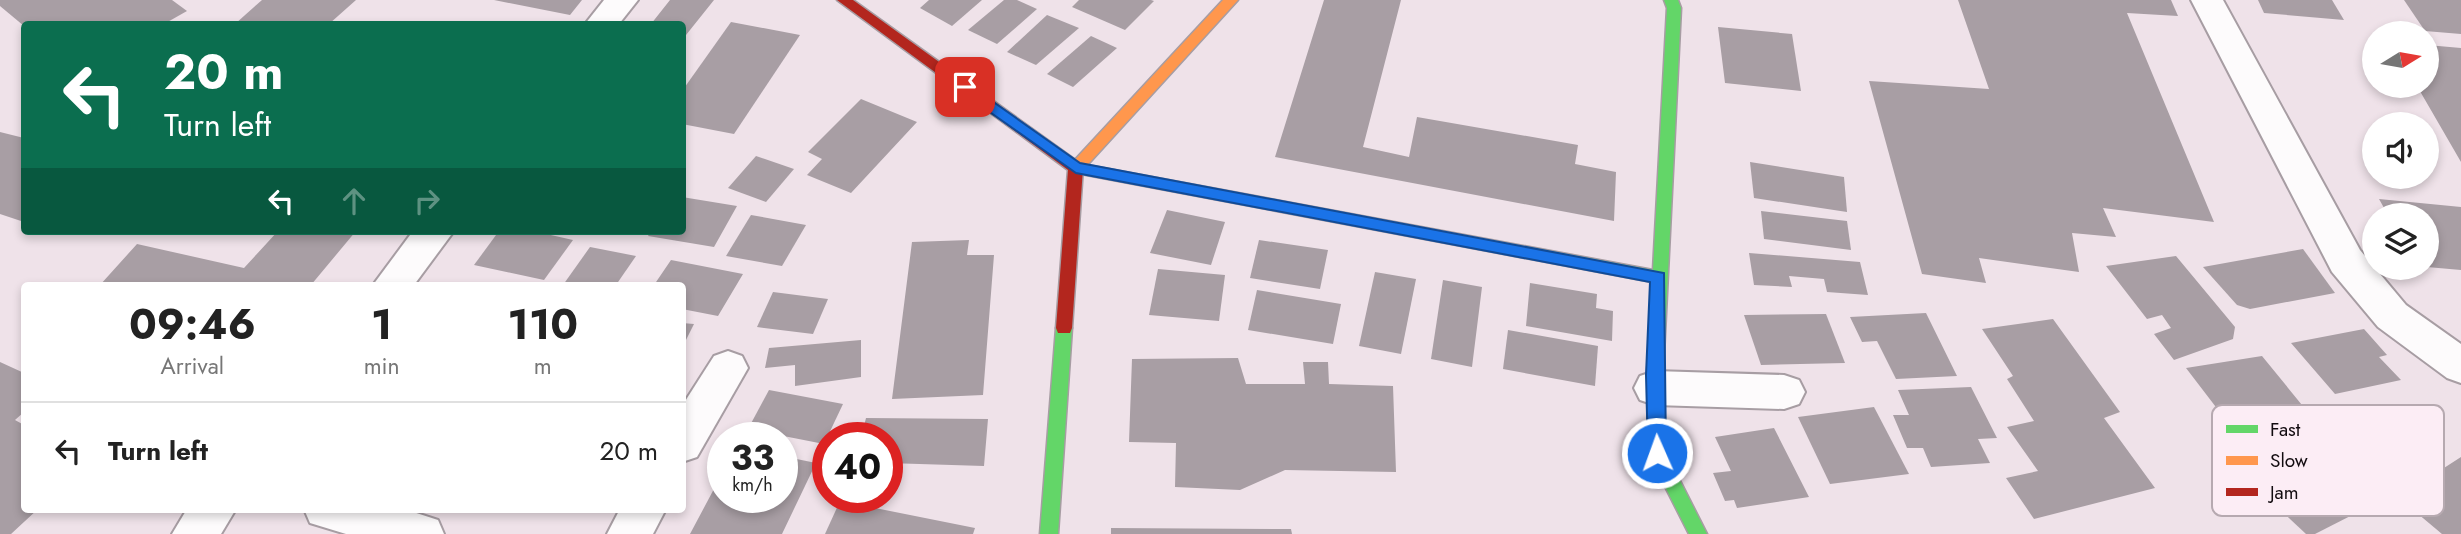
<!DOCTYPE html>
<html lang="en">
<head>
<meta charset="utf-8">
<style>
  :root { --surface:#fff; --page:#f6f6f6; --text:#222; --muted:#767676; --line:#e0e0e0 }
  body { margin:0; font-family:Jost,sans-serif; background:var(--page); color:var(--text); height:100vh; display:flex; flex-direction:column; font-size:26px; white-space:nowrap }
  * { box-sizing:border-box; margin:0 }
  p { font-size:23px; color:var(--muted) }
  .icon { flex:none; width:38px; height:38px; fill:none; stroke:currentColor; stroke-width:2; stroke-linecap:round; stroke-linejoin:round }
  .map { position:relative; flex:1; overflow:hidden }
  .side { position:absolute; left:21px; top:282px; width:665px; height:231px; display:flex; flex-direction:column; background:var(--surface); border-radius:7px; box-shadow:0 4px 10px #0003 }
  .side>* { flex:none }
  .banner { position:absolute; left:21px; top:21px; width:665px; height:214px; border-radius:7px; box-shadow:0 4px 10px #0003; background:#0b6e4f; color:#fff; overflow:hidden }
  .needle { width:46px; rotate:79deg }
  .fabs { position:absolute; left:2362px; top:21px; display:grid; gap:14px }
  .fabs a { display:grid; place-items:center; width:77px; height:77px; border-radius:50%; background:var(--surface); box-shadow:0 4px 10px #0003; font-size:35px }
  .speed { position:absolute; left:707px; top:422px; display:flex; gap:14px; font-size:35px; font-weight:700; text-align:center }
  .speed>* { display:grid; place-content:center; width:91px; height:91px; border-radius:50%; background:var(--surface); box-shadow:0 4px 10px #0003; line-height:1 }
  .speed small { font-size:18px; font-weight:400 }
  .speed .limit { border:10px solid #d22; background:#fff; color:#111 }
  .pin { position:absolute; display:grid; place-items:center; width:60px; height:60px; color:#fff; margin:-30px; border-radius:14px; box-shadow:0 4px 10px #0006 }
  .me { position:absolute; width:77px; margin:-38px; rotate:358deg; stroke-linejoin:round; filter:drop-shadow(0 0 5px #0008) }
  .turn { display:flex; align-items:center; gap:24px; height:147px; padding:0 28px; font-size:32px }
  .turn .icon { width:91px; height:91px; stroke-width:2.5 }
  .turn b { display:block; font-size:49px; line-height:60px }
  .lanes { display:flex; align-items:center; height:66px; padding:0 28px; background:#0003; justify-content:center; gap:35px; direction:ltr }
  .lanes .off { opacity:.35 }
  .eta { display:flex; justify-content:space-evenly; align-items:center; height:119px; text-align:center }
  .eta b { font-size:42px; font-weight:700; line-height:49px }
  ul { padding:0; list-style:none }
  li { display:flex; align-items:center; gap:21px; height:98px; padding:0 28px; border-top:2px solid var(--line) }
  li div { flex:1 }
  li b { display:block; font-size:26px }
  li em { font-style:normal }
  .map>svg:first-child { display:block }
  .building { fill:#a89ea4 }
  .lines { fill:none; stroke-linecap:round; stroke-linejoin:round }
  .street-casing { stroke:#a79da3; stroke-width:4 }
  .fast-casing { stroke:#a79da3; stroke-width:3 }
  .slow-casing { stroke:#a79da3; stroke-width:3 }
  .jam-casing { stroke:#a79da3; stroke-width:3 }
  .street { fill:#fdfbfc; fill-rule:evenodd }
  .fast { fill:#63d668; fill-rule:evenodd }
  .slow { fill:#ff974d; fill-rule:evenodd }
  .jam { fill:#b3261e; fill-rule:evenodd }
  .route { fill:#1a73e8; stroke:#114b97; stroke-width:2 }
  .key { fill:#fcedf5; stroke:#b6a9b0; stroke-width:2 }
  .key-label { font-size:19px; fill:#120b0f }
</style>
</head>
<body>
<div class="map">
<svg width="2461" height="534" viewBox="0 0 2461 534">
  <rect width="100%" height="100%" fill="#efe2e9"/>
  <g class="building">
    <polygon points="0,0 172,0 187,11 164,24 24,26 0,6"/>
    <polygon points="262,0 356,0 329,24 235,24"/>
    <polygon points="494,0 582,0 570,15"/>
    <polygon points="670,0 714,0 682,40 682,24 651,24"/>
    <polygon points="929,0 982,0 952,26 920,8"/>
    <polygon points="1004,0 1017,0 1037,9 997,44 968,30"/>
    <polygon points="1079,0 1151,0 1154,1 1125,30 1072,7"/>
    <polygon points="1324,0 1401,0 1363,147 1409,157 1417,117 1578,145 1575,164 1616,172 1614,221 1275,157"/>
    <polygon points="1958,0 2171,0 2178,16 2127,13 2214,222 2103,208 2116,237 2072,233 2079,272 1979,258 1986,283 1922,274 1869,81 1989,89"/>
    <polygon points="2258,0 2332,0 2344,20 2264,13"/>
    <polygon points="2404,0 2461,0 2461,34 2425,31"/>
    <polygon points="1047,15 1079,28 1036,65 1007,52"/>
    <polygon points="731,22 800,35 734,134 682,124 682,91"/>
    <polygon points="1718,27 1792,34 1801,91 1725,83"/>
    <polygon points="1091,36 1117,48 1073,87 1047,74"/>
    <polygon points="2427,45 2461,48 2461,162 2417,86 2427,86"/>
    <polygon points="861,99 917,122 851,193 807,175 822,159 808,152"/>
    <polygon points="0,132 24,138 24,222 0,214"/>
    <polygon points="756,156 794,169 766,202 728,188"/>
    <polygon points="1750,162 1844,177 1847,212 1754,198"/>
    <polygon points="682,197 737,206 714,247 648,236 651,231 682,231"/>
    <polygon points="2379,199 2461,207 2461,270 2427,267 2427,215 2388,215"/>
    <polygon points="1167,210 1225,222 1211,265 1150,253"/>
    <polygon points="1761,211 1847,221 1851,250 1764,239"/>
    <polygon points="751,215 806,225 782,266 726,256"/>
    <polygon points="278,231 356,231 311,285 100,285 137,244 244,268"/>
    <polygon points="499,231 533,231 573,240 544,280 474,265"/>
    <polygon points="969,240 967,255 994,255 983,395 892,399 912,242"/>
    <polygon points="1259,240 1328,250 1320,289 1250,278"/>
    <polygon points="590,247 636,256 616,285 563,285"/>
    <polygon points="2303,249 2335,293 2250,309 2237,305 2203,267"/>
    <polygon points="1749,253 1860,262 1868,295 1827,292 1824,279 1789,276 1792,287 1754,285"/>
    <polygon points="2176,256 2235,327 2233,339 2174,360 2154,334 2171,328 2162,315 2147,319 2106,266"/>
    <polygon points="671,260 743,274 718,316 682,309 682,285 654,285"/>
    <polygon points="1158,269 1225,275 1219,321 1149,315"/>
    <polygon points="1375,272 1416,279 1401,354 1359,346"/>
    <polygon points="1443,280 1482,287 1472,367 1431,359"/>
    <polygon points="1530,283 1597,294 1596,308 1613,311 1612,341 1526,326"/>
    <polygon points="1257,290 1341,304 1333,344 1248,330"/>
    <polygon points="773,292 828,299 813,334 757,327"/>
    <polygon points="1926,313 1957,376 1896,379 1877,341 1862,342 1850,317"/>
    <polygon points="1826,314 1845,363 1761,365 1744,315"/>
    <polygon points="2053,319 2120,412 2104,418 2155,488 2034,519 2006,478 2038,471 2007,427 2034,421 2007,379 2013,376 1982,329"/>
    <polygon points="682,323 694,324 682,348"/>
    <polygon points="2364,329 2387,355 2379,357 2401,380 2335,394 2291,343"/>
    <polygon points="1508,330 1598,346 1595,386 1503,369"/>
    <polygon points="861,340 861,377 795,386 795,365 765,368 769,348"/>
    <polygon points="2262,356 2324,432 2282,467 2242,473 2214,435 2235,432 2186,368"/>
    <polygon points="1238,358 1246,384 1305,384 1303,362 1328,362 1329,384 1393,386 1396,472 1285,470 1240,490 1175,487 1176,443 1129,442 1132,359"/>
    <polygon points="0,362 24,373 24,412 15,420 24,425 24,509 38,509 11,534 0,534"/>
    <polygon points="1971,387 1997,438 1978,439 1990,463 1931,467 1923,448 1907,448 1893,415 1909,415 1898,390"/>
    <polygon points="769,390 843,404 824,444 748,429"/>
    <polygon points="1874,407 1909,474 1830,484 1798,417"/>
    <polygon points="866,418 988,419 984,466 887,463 887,438 861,438"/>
    <polygon points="1774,428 1809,497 1737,508 1734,500 1725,501 1713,473 1731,471 1715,437"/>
    <polygon points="782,456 816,463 782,534 690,534 723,472 723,497 782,497"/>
    <polygon points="2461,457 2461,534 2442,534 2411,508 2443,487 2430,477"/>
    <polygon points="2328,474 2366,508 2315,534 2306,534 2271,501"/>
    <polygon points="840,501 975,528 973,534 825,534"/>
    <polygon points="1111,528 1291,529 1292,534 1111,534"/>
  </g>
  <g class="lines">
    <defs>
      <g id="street">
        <polygon points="604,0 638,0 619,24 585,24"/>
        <polygon points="2191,0 2223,0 2360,250 2406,305 2461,344 2461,383 2447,378 2378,327 2332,272"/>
        <polygon points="413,231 454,231 414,285 373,285"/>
        <polygon points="728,351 742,356 748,368 697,457 682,462 682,406 714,356"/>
        <polygon points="1655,371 1784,375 1799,380 1805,392 1799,404 1784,409 1655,405 1640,400 1634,388 1640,376"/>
        <polygon points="187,509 236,509 221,534 172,534"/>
        <polygon points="304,509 404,509 438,520 444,534 346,534 310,523"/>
        <polygon points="620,509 666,509 653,534 607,534"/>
      </g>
      <g id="fast">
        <polygon points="1664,0 1678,0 1681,8 1663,375 1666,453 1707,534 1689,534 1648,453 1647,375 1652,282 1076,173 1069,168 1076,163 1653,270 1667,8"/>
        <polygon points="1064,321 1070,323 1072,328 1058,534 1040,534 1056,328 1058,323"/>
      </g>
      <polygon id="slow" points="1223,0 1238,0 1081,172 1071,172 1069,168 1071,164"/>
      <polygon id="jam" points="837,0 853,0 1081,164 1083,168 1072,328 1070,333 1058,333 1056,328 1068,170"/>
    </defs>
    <use href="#street" class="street-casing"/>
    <use href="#fast" class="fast-casing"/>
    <use href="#slow" class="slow-casing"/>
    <use href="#jam" class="jam-casing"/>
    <use href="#street" class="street"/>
    <use href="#fast" class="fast"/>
    <use href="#slow" class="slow"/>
    <use href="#jam" class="jam"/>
  </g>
  <polygon class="route" points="965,82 1080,163 1664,273 1666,453 1664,459 1651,459 1648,453 1646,375 1650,282 1076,173 960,91 960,84"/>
  <rect x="2212" y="405" width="232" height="111" rx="10" class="key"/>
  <rect x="2226" y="425" width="32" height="8" fill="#63d668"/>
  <rect x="2226" y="456" width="32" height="9" fill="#ff974d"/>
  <rect x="2226" y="488" width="32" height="8" fill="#b3261e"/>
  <g class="key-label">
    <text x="2270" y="436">Fast</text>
    <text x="2270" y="467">Slow</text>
    <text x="2270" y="499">Jam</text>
  </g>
</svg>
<div class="fabs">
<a><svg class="needle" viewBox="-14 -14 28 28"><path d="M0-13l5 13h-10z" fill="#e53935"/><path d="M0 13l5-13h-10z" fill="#767676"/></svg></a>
<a><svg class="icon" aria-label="sound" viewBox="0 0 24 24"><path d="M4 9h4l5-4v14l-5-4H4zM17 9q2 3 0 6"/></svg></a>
<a><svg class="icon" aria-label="layers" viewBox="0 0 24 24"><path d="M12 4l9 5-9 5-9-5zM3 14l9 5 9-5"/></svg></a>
</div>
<div class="speed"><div>33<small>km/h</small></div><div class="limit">40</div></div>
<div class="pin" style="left:965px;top:87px;background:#d93025"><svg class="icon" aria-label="arrive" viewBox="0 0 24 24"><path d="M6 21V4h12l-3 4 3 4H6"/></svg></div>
<svg class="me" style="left:1657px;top:453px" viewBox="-20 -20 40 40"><circle r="17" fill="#1a73e8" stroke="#fff" stroke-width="3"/><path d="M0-11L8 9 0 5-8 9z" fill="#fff"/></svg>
<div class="banner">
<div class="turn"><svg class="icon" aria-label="left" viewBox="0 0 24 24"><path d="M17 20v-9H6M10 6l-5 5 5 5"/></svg><div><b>20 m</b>Turn left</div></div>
<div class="lanes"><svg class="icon" aria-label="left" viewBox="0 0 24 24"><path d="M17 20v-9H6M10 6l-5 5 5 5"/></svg><svg class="icon off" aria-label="ahead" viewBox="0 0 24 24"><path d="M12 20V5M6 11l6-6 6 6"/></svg><svg class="icon off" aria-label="right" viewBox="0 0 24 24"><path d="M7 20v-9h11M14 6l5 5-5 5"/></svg></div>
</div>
<section class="side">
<div class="eta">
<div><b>09:46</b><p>Arrival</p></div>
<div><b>1</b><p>min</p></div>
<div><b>110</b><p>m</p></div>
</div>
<ul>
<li><svg class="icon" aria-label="left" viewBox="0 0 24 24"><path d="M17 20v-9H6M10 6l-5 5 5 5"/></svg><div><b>Turn left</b></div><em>20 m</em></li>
</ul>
</section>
</div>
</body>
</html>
